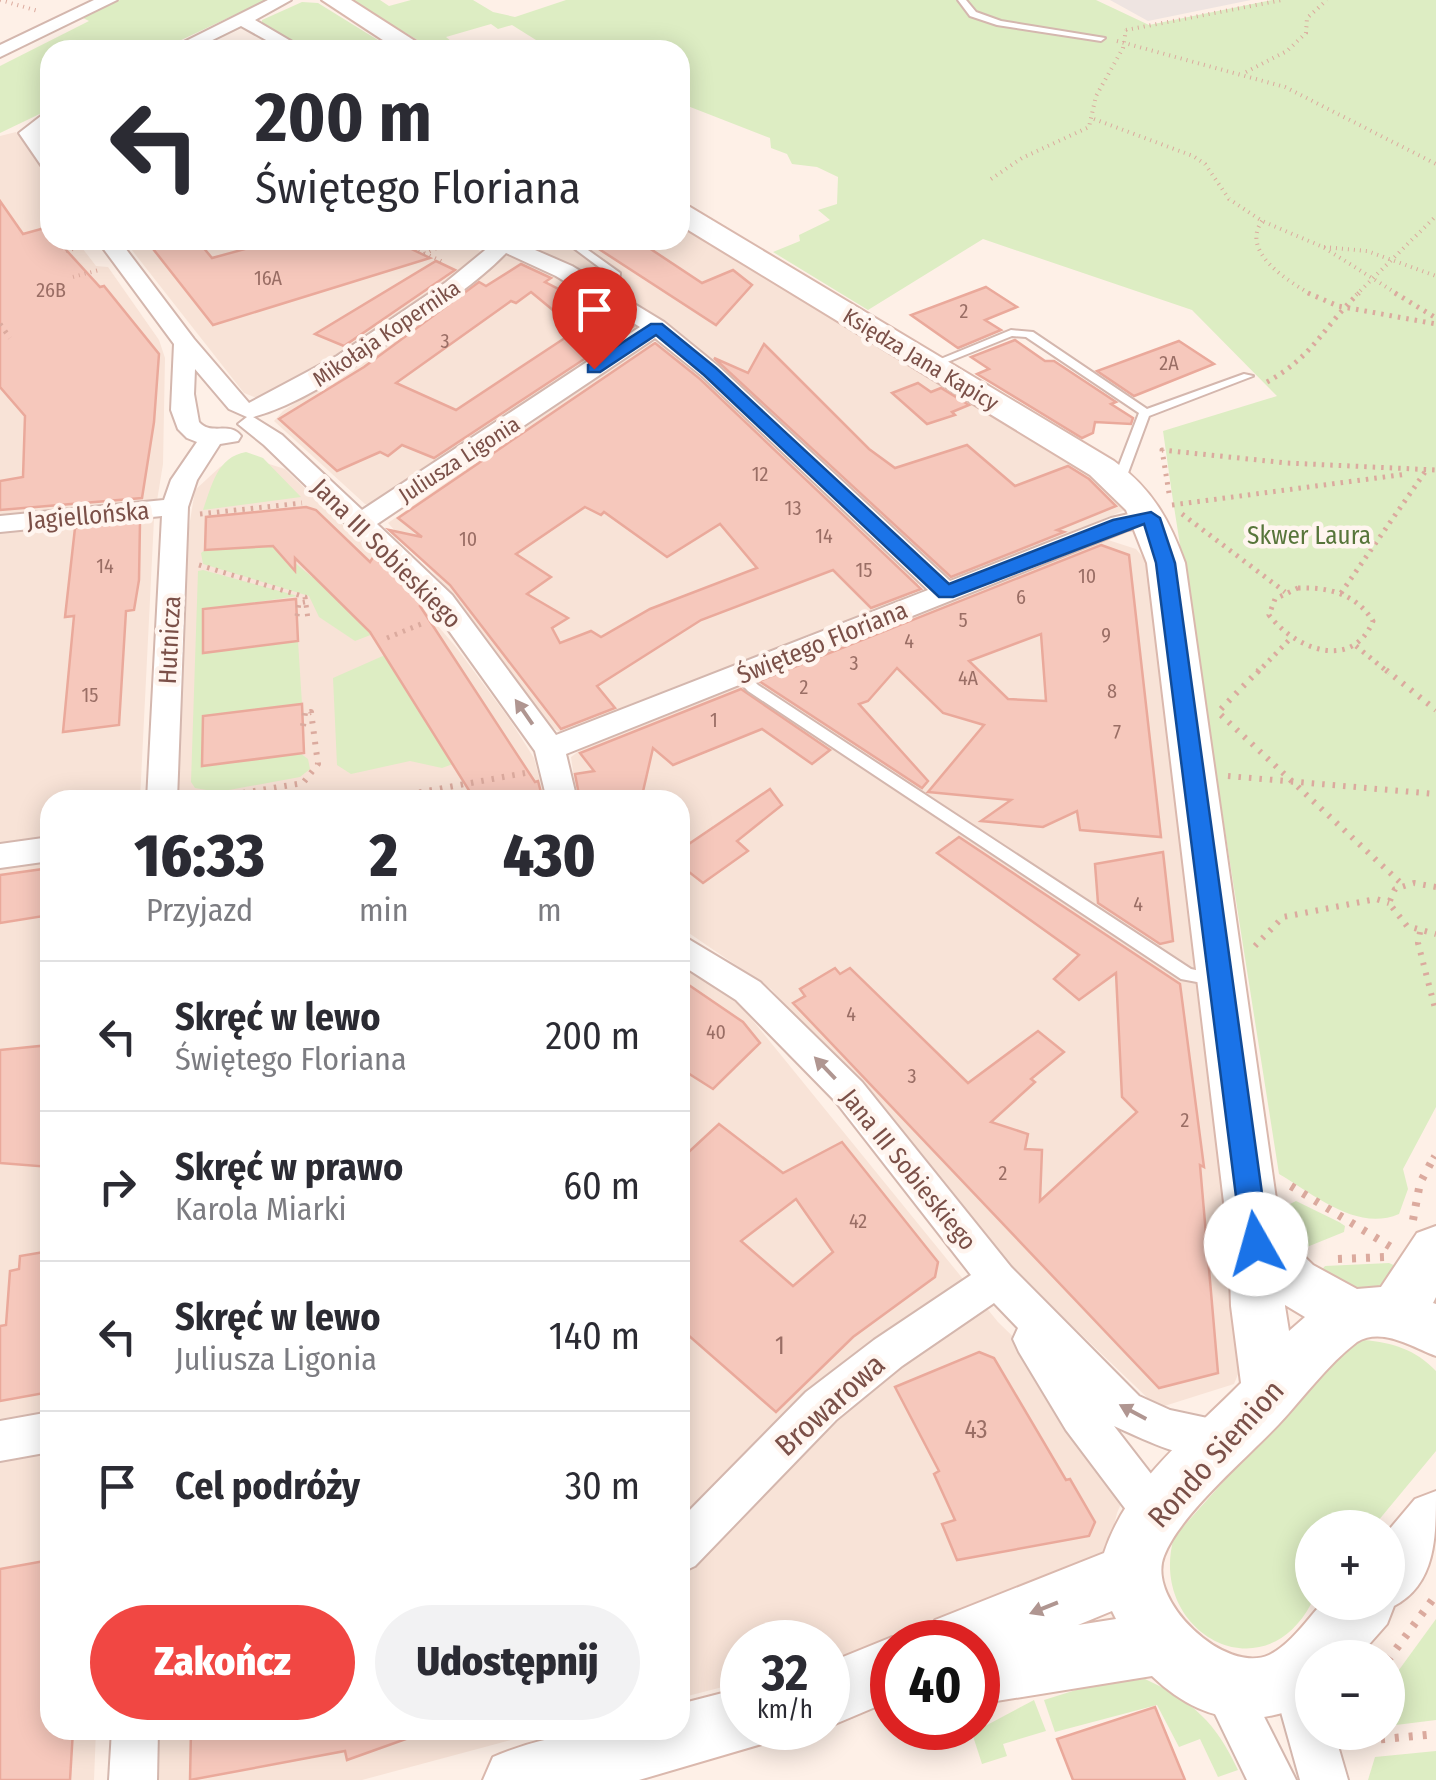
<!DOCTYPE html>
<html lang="pl">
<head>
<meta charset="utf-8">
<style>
  :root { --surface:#fff; --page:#f2f2f3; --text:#2b2b33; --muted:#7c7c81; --line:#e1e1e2; --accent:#f14743 }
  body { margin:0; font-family:"Fira Sans Condensed",sans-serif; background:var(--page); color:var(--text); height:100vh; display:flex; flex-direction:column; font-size:38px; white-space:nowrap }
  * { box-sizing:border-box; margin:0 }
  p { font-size:32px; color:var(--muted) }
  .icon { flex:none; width:55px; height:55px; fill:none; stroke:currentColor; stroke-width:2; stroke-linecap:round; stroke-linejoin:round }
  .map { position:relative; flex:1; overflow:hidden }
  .sheet { position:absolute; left:40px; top:790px; width:650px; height:950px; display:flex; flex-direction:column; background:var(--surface); border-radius:30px; box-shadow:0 5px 25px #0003 }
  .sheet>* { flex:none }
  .guide { position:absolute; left:40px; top:40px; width:650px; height:210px; border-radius:30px; box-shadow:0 5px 25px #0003; background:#fff; color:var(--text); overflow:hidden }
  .controls { position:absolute; left:1295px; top:1510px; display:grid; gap:20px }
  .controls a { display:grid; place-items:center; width:110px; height:110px; border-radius:50%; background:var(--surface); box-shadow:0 5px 25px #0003; font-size:50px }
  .speed { position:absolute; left:720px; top:1620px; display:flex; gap:20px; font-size:50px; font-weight:700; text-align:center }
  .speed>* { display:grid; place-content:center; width:130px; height:130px; border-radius:50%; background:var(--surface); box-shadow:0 5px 25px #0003; line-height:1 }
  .speed small { font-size:25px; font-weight:400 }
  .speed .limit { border:15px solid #d22; background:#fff; color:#111 }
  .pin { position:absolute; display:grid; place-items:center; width:85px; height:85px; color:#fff; margin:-102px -42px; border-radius:50% 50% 50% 0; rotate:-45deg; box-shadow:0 0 10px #0007 }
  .pin .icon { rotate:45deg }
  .me { position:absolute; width:110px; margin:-55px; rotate:353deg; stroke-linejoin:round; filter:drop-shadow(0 0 8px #0008) }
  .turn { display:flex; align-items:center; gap:35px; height:210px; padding:0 50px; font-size:45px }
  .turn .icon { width:130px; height:130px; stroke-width:2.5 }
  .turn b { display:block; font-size:70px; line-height:85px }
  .eta { display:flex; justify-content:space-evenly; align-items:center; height:170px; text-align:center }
  .eta b { font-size:60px; font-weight:800; line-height:70px }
  .button { display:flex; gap:20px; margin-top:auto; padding:20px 50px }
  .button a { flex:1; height:115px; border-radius:60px; background:var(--accent); color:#fff; font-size:40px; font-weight:800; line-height:115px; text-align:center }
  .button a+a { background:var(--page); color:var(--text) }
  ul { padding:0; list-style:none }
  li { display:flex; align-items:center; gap:30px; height:150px; padding:0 50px; border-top:2px solid var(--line) }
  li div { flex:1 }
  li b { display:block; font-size:38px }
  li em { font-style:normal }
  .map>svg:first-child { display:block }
  .residential { fill:#f8e3d7 }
  .industrial { fill:#eee4e1 }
  .green { fill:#ddedc3 }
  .building { fill:#f6c8bc; stroke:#eaa99b; stroke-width:2.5; fill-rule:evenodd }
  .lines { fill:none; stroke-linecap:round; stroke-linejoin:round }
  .lane-casing { stroke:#d4b7ae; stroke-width:4 }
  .street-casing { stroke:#d4b7ae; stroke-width:4 }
  .secondary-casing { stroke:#dab8ad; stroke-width:4 }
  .path-far3 { stroke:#dbaa9e; stroke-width:4; stroke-dasharray:1 5; stroke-linecap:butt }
  .path-far2 { stroke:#dbaa9e; stroke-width:5; stroke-dasharray:2.5 6; stroke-linecap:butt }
  .path-far1 { stroke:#dbaa9e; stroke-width:6; stroke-dasharray:2.5 8; stroke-linecap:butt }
  .path { stroke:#dbaa9e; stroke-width:8; stroke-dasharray:4 10; stroke-linecap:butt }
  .lane { fill:#fff; fill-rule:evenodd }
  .street { fill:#fff; fill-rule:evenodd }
  .secondary { fill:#fff; fill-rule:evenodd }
  .oneway { fill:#b09691 }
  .route { fill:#1a73e8; stroke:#114b97; stroke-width:2.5 }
  .labels { text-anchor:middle; stroke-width:9; stroke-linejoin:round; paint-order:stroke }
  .number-label { font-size:20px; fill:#9a6e65 }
  .far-street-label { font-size:22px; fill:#7b5048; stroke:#fff5ef }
  .street-label { font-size:25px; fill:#7b5048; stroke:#fff5ef }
  .park-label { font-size:25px; fill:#57753a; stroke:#fff5ef }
  .near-number-label { font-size:25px; fill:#9a6e65 }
  .near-street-label { font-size:30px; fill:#7b5048; stroke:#fff5ef }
</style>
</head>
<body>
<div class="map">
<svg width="1436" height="1780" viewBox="0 0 1436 1780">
  <rect width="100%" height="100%" fill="#fef0e7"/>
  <g class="residential">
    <polygon points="16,132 50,178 50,198 46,200 50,205 50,240 76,240 96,266 108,267 159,340 165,358 163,464 154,519 140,800 50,800 50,1730 96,1730 94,1780 0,1780 0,136"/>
    <polygon points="680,221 1107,484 1126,505 1125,510 958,580 948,579 712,365 622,295 507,240 680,240"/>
    <polygon points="124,240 462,240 483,253 443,290 274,397 259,399 244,393"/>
    <polygon points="507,255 519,255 608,303 636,326 636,330 370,505 365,504 274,421 283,411 473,284"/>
    <polygon points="649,342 663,343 918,582 918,587 902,599 563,734 543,722 444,585 388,523"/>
    <polygon points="244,456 285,469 393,574 456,647 510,720 534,758 545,800 176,800 185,552 195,490 220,467"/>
    <polygon points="1105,539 1136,549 1147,562 1151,575 1195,976 1243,1362 1234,1384 1158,1408 1009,1265 847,1072 771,989 680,927 680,800 577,800 571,757 583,748"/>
    <polygon points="680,965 741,1006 998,1322 1134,1455 1134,1474 1117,1513 1109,1546 1091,1565 946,1632 828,1661 828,1642 742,1642 742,1682 680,1698"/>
    <polygon points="152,1730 548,1730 362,1780 151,1780"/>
  </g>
  <polygon class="industrial" points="1110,0 1251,0 1148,21"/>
  <g class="green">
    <polygon points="120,0 266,0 160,50 50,50 50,109 0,133 0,66 89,21 81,17"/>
    <path d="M351 0H380L389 6 411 0H473L493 12 515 17 566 0H1096L1149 25 1272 0H1436V1107L1403 1169 1408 1189 1399 1214C1357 1232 1315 1195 1279 1174L1172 494 1163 431 1277 396 1192 310 983 239 868 310 773 252 800 241 799 235 830 220 818 210 837 204 838 177 817 167 792 164 787 154 771 148 770 138 680 103V50H552L512 25 498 29 491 24 446 37 452 42 440 46 447 50H434Z"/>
    <polygon points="302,2 318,3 394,50 308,50 262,26 262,20"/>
    <path d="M246 452 263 458 301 497 203 510C212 485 217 457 246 452Z"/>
    <polygon points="275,543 289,564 294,562 312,577 363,555 373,634 355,641 319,617 309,596 203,564 201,553 205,550"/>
    <polygon points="203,570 298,596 203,610 203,652 298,641 302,704 203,716 300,753 308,759 310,769 300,777 218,792 195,788 191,782 198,571"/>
    <polygon points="385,655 473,688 483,702 427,721 453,764 442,768 410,761 351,774 337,765 333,678"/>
    <polygon points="1296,1201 1339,1222 1345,1226 1344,1232 1302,1249 1293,1241 1286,1206"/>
    <polygon points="1389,1263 1409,1272 1370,1297 1314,1280 1325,1266"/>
    <path d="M1364 1340C1393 1343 1415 1349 1436 1371V1451L1373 1527 1312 1528C1312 1545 1318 1591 1311 1604 1262 1696 1147 1631 1174 1537L1339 1352Z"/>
    <polygon points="1436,1619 1436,1720 1388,1726 1388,1685"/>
    <path d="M1145 1679C1193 1701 1216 1723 1238 1770L1218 1777 1200 1739 1179 1747 1157 1705 1055 1732 1044 1700 1092 1685Z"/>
    <polygon points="1034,1700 1046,1731 1003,1744 1007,1756 982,1764 972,1733"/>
    <polygon points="1436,1751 1436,1780 1368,1780 1375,1757"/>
  </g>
  <g class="building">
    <polygon points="0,201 23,234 48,227 50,240 57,240 100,287 104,286 159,354 154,422 142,498 0,510 0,481 23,477 25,416 0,387"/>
    <polygon points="146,240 197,240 212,258 278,240 393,240 430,258 213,325"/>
    <polygon points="585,240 637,240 702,283 733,270 752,285 716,325"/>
    <polygon points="436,261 455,270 344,346 315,334"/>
    <path d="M521 264 551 278 545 282 633 327 434 458 402 445 388 456 380 452 337 471 279 419 364 367 479 282 486 286ZM531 292 577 330 456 410 396 383 511 301 516 303Z"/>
    <polygon points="986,287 1017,307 985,320 1001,330 958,348 911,315"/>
    <polygon points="1015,340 1045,361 1054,361 1116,402 1111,404 1133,418 1131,424 1095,422 1093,433 1082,438 977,374 989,369 971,357"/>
    <polygon points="1179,341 1214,364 1134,396 1097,371"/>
    <path d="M655 343 700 379 921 589 871 608 833 570 701 620 597 686 615 708 561 729 450 585 389 530 422 537 398 518ZM585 507 601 515 604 512 667 557 720 524 757 568 650 609 601 637 591 631 560 643 552 628 568 618 527 594 551 577 516 554Z"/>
    <polygon points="764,344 869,449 895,468 967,445 1015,486 1068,466 1089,479 1116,506 1057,530 1064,532 951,577 714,358 748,373"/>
    <polygon points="918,383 931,392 941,388 969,405 952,412 955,415 927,424 892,393"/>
    <polygon points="306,507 316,510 370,562 374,556 423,604 420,606 535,782 538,781 543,800 475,800 370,632 295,558 295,571 273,546 205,550 206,517"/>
    <polygon points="140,522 139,580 134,610 126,611 119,725 63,732 74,616 65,617 75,528"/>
    <path d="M1101 545 1129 555 1161 837 1080 830 1077 811 1043 827 981 821 1011 800 928 792 984 725 943 713 897 668 868 701 859 704 928 781 922 788 759 681ZM1041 634 1046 701 1008 699 969 661Z"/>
    <polygon points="296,599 298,641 203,653 203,609"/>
    <polygon points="741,689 830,750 812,764 762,729 673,765 653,748 641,800 580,800 575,774 594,771 580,753"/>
    <polygon points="302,704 304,753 202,766 203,716"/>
    <polygon points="770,789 782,805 737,841 748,851 703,883 680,865 680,850"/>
    <polygon points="959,837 1180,984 1204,1167 1200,1165 1218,1373 1159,1388 793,1003 805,996 800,989 835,968 840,974 850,968 968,1083 1038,1031 1064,1052 1031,1079 1035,1082 991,1122 1028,1134 1025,1149 1042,1150 1040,1201 1137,1112 1122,1097 1116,973 1079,1000 1054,979 1079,955 937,853"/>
    <polygon points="1163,852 1173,941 1160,944 1098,903 1095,864"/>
    <polygon points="50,868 50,915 0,923 0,875"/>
    <polygon points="680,979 743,1022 760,1043 713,1089 680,1068"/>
    <polygon points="50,1045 50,1167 0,1163 0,1050"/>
    <path d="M719 1124 783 1173 842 1142 938 1262 935 1277 853 1337 776 1412 680 1328V1160ZM796 1199 833 1252 793 1286 741 1241Z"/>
    <polygon points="50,1251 50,1392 0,1401 0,1326 6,1325 10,1271 19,1269 20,1256"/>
    <polygon points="979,1352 994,1358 1066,1480 1070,1479 1095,1522 1089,1536 957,1560 942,1524 955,1520 934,1474 939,1471 895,1387"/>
    <polygon points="50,1560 50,1730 73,1730 70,1780 0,1780 0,1569"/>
    <polygon points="1155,1707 1185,1780 1073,1780 1057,1739"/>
    <polygon points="191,1730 419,1730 420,1734 347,1760 345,1751 190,1780"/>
  </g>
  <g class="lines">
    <defs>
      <g id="lane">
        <polygon points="958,0 966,0 976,12 1001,21 1105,38 1101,41 997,25 970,16"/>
        <polygon points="274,37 281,39 260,50 249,50"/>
        <polygon points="563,240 574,240 620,273 617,300 608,298 611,276"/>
        <polygon points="1011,330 1033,332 1147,409 1244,374 1253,376 1149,416 1125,481 1119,485 1113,481 1139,413 1026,337 1012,336 935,367 926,365"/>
        <polygon points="740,671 745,672 758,685 1191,969 1219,975 1221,979 1219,983 1213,985 1181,979 748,691 733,675"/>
      </g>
      <g id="street">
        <polygon points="94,0 117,0 0,57 0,45"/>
        <polygon points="268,0 291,0 255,20 306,50 284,50 241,26 192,50 168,50"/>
        <polygon points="50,109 50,125 40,134 50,149 50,170 43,168 19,133"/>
        <path d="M97 240H119L194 339 249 403 337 356 445 283 484 251 489 246 483 240H512L572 266 664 322 718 366 950 581 1111 518 1151 509 1164 517 1160 523 1128 530 566 754 577 800H547L535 751 432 607 264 445 238 424 247 417 229 409 195 369 194 394 199 422C211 436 230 421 241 436L238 441 220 444 197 480 188 507 177 800H147L162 516 0 532V516L164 500 171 480 197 442 187 438 178 429 171 410 174 344ZM506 253 556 276 640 327 362 510 282 435 253 417C310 401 359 362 408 329 442 305 477 283 506 253ZM655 338 702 376 928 590 556 735 452 595 377 524Z"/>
        <polygon points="50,837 50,861 0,868 0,844"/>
        <path d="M680 934 760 982 862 1082 1011 1267 1139 1396 1170 1410 1240 1425 1246 1439 1240 1453C1201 1469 1150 1442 1114 1426L1172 1501 1179 1516 1172 1531 1157 1537 1142 1531 1066 1430 1019 1352 1013 1339 1018 1328 994 1303 902 1366 836 1420 695 1566 680 1573V1520L806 1392 874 1340 971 1275 836 1102 736 1000 680 964Z"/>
        <polygon points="50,1412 50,1452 0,1461 0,1421"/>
        <polygon points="1295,1657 1312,1667 1312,1732 1334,1732 1348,1780 1300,1780 1272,1680 1279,1664"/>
        <polygon points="1225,1664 1241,1671 1296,1780 1247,1780 1202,1687 1209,1671"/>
        <polygon points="112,1730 158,1730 157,1780 109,1780"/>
      </g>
      <g id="secondary">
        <polygon points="322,0 351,0 429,50 398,50"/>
        <path d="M680 204 690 207 1114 461C1152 489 1169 519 1185 563L1281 1234 1313 1265 1357 1289 1381 1287 1417 1233 1436 1226V1297L1433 1303 1436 1304V1356C1412 1347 1382 1327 1357 1342 1327 1365 1305 1396 1279 1424 1247 1458 1180 1514 1164 1556 1146 1600 1225 1675 1269 1655 1290 1645 1307 1620 1323 1602H1388V1531L1415 1499 1436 1491C1436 1537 1436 1584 1394 1606L1387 1624 1357 1658H1312V1701C1253 1731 1200 1722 1152 1676L978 1704V1642H926L935 1620 1104 1553C1127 1482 1191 1434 1241 1383L1231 1306 1229 1244 1147 563 1126 510 1090 475 680 225ZM1285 1305 1305 1317 1289 1331 1285 1306ZM1112 1611 1116 1619 1078 1625Z"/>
        <polygon points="892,1637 904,1642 892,1642 892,1700 828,1727 828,1663"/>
        <path d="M742 1688V1728H771L765 1743 639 1780H483L493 1757C560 1729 609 1730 680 1730V1704Z"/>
      </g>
    </defs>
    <use href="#lane" class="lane-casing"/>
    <use href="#street" class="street-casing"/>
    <use href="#secondary" class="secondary-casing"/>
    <g class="path-far3">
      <polyline points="0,0 38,11"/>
      <polyline points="1126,30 1282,0"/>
      <polyline points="1117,41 1285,87 1436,164"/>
      <polyline points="1246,72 1287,51 1306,33 1307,18 1327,0"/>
      <polyline points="1094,119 1193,156 1205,164 1229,199 1262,221 1323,247 1399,295"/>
      <polyline points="991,179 1022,158 1089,127 1096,96 1123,48 1126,30"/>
      <path d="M1262 221C1240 252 1288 281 1312 295"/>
      <polyline points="397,240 445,263"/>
      <polyline points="59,242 67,240"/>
      <polyline points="644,245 650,242"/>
      <polyline points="1324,247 1367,251 1436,276"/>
      <polyline points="66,251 77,248"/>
      <polyline points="424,254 454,240"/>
      <polyline points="73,277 99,270"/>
      <polyline points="1356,295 1436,216"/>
    </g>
    <g class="path-far2">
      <polyline points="1308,293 1338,306 1436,324"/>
      <polyline points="1395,293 1436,318"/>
      <polyline points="0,324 10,338"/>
      <path d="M1267 382C1314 356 1323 327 1359 293"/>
      <polyline points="1169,493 1162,450 1287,463 1436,470"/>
      <polyline points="1172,505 1407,474"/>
      <polyline points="200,514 302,503"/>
      <polyline points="1182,514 1285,592"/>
      <polyline points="199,565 305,597 308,619"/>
      <path d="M1298 588C1329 587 1356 594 1373 621 1352 672 1295 649 1269 615L1275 599Z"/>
      <polyline points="1341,593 1425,472"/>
      <polyline points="297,616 299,603 305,602"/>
      <polyline points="387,638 426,622"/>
      <polyline points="1356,646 1389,673"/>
      <polyline points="1257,673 1290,639"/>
    </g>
    <g class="path-far1">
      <polyline points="1386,670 1436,710"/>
      <polyline points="1221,709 1259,670"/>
      <polyline points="1221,715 1403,885"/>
      <polyline points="303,726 305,713"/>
      <polyline points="1228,776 1436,794"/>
      <polyline points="191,795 212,798 303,783 318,764 311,712 305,713"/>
      <polyline points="378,800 525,773"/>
      <polyline points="1436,887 1414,883 1395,889 1389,903 1407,926 1436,934"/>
      <polyline points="1420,932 1418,943 1436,1012"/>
      <polyline points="1255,946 1283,917 1376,899 1389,903"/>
      <polyline points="1433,1158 1436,1153"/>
    </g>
    <g class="path">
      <polyline points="1291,1186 1391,1247"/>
      <polyline points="1413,1220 1420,1183 1435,1155"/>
      <polyline points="1338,1259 1385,1257"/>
      <polyline points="1388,1660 1436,1595"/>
      <polyline points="1353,1742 1436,1734"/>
    </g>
    <use href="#lane" class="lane"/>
    <use href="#street" class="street"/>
    <use href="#secondary" class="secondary"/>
  </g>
  <defs><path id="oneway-solid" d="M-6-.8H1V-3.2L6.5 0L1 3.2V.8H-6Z" transform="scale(2.5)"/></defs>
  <g class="oneway">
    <use href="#oneway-solid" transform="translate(524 712) rotate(-125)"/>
    <use href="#oneway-solid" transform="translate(825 1068) rotate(-134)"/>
    <use href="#oneway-solid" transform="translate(1133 1412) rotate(-152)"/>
    <use href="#oneway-solid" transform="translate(1044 1608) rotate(158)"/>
  </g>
  <polygon class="route" points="651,324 662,324 716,368 949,584 1113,520 1151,512 1160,518 1175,563 1269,1244 1265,1252 1256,1256 1246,1252 1242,1244 1156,563 1144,524 953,597 939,597 704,375 656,335 600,372 588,372 588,365"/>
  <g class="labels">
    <g class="number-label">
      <text x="268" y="285">16A</text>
      <text x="51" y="297">26B</text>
      <text x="964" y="318">2</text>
      <text x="445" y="348">3</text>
      <text x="1169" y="370">2A</text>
      <text x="760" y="481">12</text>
      <text x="793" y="515">13</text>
      <text x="824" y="543">14</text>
      <text x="468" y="546">10</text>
      <text x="105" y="573">14</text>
      <text x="864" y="577">15</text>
      <text x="1087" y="583">10</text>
      <text x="1021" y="604">6</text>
      <text x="963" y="627">5</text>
      <text x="1106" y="642">9</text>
      <text x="909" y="648">4</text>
      <text x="854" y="670">3</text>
      <text x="968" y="685">4A</text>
      <text x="804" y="694">2</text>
      <text x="1112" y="698">8</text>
      <text x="90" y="702">15</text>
      <text x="714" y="727">1</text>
      <text x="1117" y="739">7</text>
      <text x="1138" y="911">4</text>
      <text x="851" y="1021">4</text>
      <text x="716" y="1039">40</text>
      <text x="912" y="1083">3</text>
      <text x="1185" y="1127">2</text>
      <text x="1003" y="1180">2</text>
      <text x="858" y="1228">42</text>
    </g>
    <g class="far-street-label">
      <text transform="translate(386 333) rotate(-34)" y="8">Mikołaja Kopernika</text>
      <text transform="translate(921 359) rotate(31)" y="8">Księdza Jana Kapicy</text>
      <text transform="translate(459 459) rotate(-33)" y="8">Juliusza Ligonia</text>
    </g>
    <g class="street-label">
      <text transform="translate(88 515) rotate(-5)" y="9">Jagiellońska</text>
      <text transform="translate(387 553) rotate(45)" y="9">Jana III Sobieskiego</text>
      <text transform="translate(169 640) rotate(-87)" y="9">Hutnicza</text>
      <text transform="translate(822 642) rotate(-22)" y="9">Świętego Floriana</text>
      <text transform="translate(909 1169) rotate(51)" y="9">Jana III Sobieskiego</text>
    </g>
    <g class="park-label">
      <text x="1309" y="544">Skwer Laura</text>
    </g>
    <g class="near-number-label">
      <text x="780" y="1354">1</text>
      <text x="976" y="1438">43</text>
    </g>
    <g class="near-street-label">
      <text transform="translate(830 1405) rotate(-42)" y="10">Browarowa</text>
      <text transform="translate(1216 1454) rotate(-48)" y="10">Rondo Siemion</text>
    </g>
  </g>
</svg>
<div class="controls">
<a>+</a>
<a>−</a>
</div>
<div class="speed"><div>32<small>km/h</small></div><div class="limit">40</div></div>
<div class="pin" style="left:594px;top:369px;background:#d93025"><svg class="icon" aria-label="arrive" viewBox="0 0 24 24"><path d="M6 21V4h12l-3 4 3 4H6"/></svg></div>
<svg class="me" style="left:1256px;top:1244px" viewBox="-20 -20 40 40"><circle r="19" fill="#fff"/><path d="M0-13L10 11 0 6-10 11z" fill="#1a73e8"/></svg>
<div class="guide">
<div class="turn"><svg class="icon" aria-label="left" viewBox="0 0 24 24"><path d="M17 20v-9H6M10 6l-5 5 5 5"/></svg><div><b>200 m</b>Świętego Floriana</div></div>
</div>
<section class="sheet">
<div class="eta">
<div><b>16:33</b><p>Przyjazd</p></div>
<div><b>2</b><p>min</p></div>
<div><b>430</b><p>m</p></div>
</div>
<ul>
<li><svg class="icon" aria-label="left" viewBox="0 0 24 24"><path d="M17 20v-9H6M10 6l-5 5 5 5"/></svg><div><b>Skręć w lewo</b><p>Świętego Floriana</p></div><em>200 m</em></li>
<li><svg class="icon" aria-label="right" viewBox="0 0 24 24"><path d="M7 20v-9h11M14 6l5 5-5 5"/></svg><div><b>Skręć w prawo</b><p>Karola Miarki</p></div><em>60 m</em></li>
<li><svg class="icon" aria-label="left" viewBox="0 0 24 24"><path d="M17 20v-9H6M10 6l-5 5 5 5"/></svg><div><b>Skręć w lewo</b><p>Juliusza Ligonia</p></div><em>140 m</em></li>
<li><svg class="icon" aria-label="arrive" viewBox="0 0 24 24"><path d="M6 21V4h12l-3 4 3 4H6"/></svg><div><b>Cel podróży</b></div><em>30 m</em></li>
</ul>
<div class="button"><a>Zakończ</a><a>Udostępnij</a></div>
</section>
</div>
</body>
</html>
